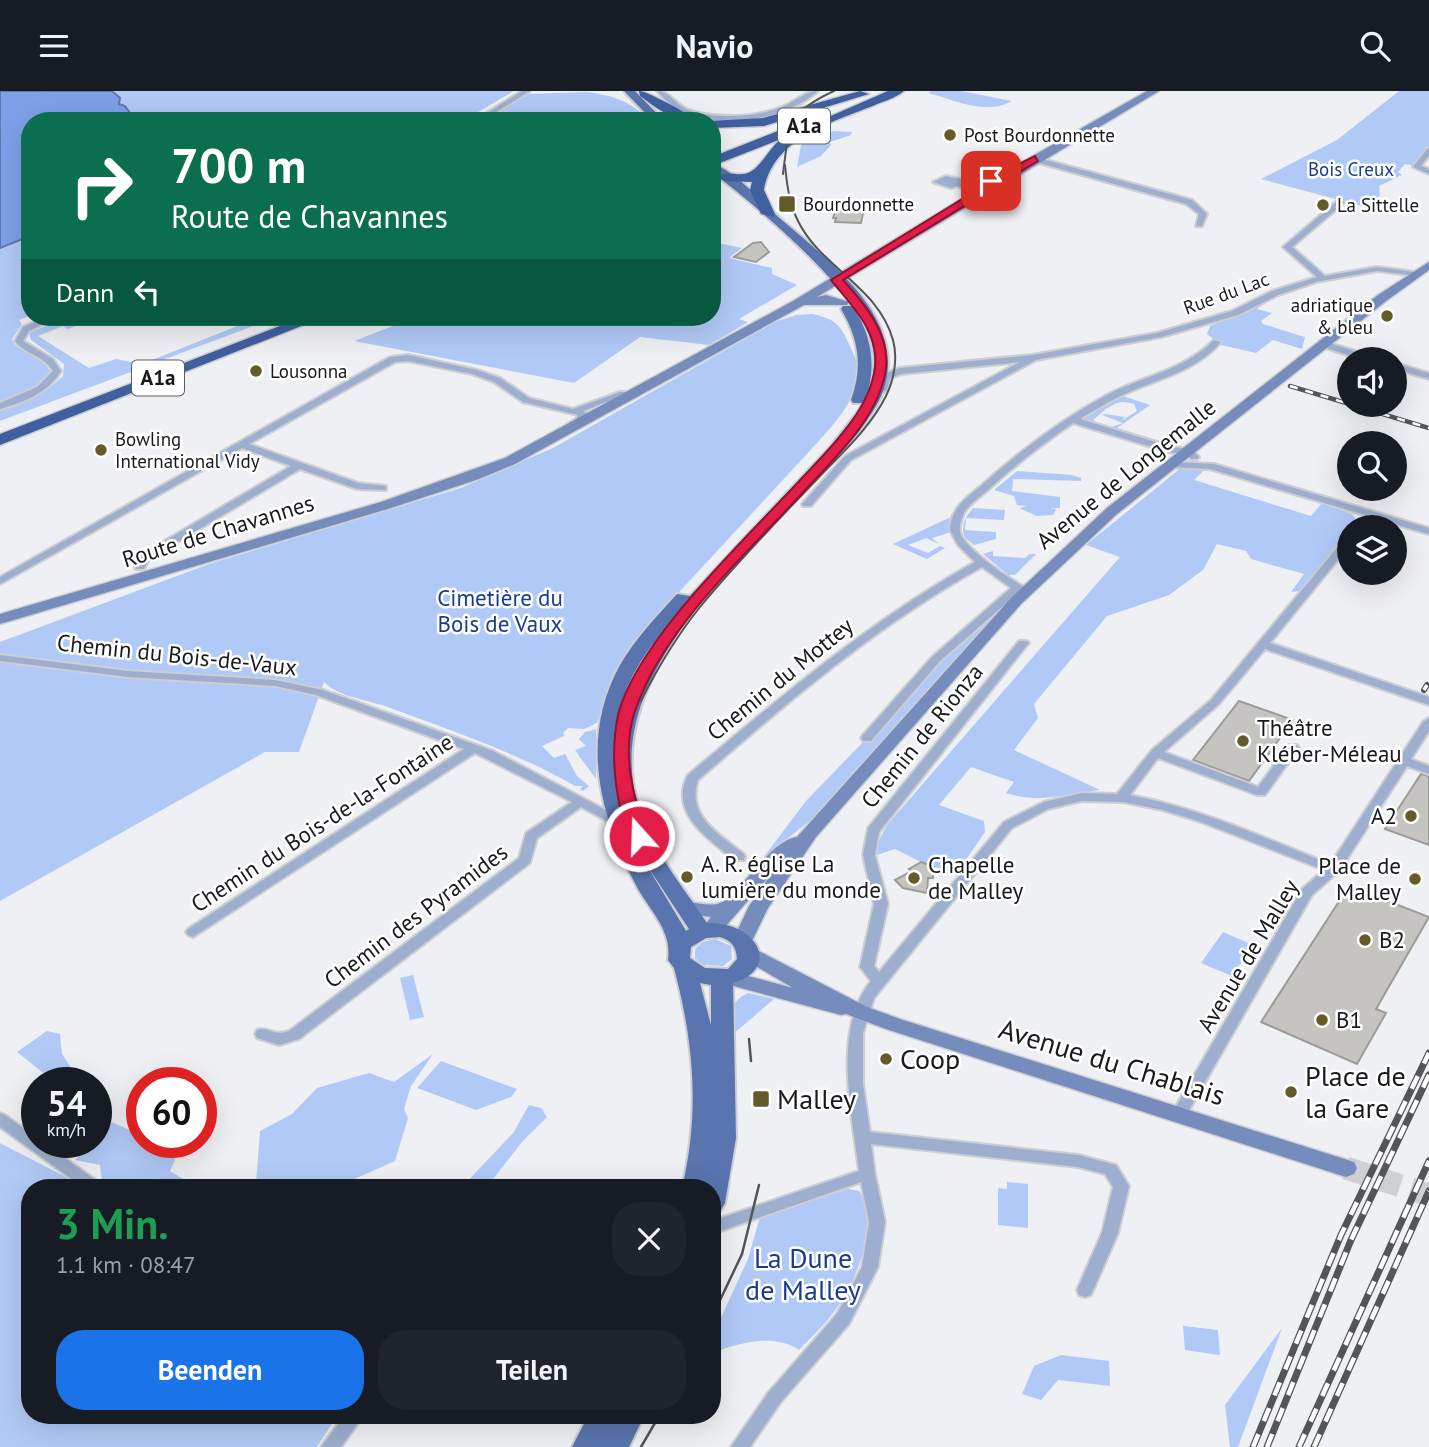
<!DOCTYPE html>
<html lang="de">
<head>
<meta charset="utf-8">
<style>
  :root { --surface:#171b24; --page:#20242c; --text:#f1f3f6; --muted:#9ea1a6; --accent:#1a73e8 }
  body { margin:0; font-family:"PT Sans",sans-serif; background:var(--page); color:var(--text); height:100vh; display:flex; flex-direction:column; font-size:26px; white-space:nowrap }
  * { box-sizing:border-box; margin:0 }
  p { font-size:23px; color:var(--muted) }
  .icon { flex:none; width:38px; height:38px; fill:none; stroke:currentColor; stroke-width:2; stroke-linecap:round; stroke-linejoin:round }
  .map { position:relative; flex:1; overflow:hidden }
  .sheet { position:absolute; left:21px; top:1088px; width:700px; height:245px; display:flex; flex-direction:column; background:var(--surface); border-radius:28px; box-shadow:0 7px 28px #0002 }
  .sheet>* { flex:none }
  .guide { position:absolute; left:21px; top:21px; width:700px; height:214px; border-radius:28px; box-shadow:0 7px 28px #0002; background:#0b6e4f; color:#fff; overflow:hidden }
  .buttons { position:absolute; left:1337px; top:256px; display:grid; gap:14px }
  .buttons a { display:grid; place-items:center; width:70px; height:70px; border-radius:50%; background:var(--surface); box-shadow:0 7px 28px #0002; font-size:35px }
  .speed { position:absolute; left:21px; top:976px; display:flex; gap:14px; font-size:35px; font-weight:700; text-align:center }
  .speed>* { display:grid; place-content:center; width:91px; height:91px; border-radius:50%; background:var(--surface); box-shadow:0 7px 28px #0002; line-height:1 }
  .speed small { font-size:18px; font-weight:400 }
  .speed .limit { border:10px solid #d22; background:#fff; color:#111 }
  .pin { position:absolute; display:grid; place-items:center; width:60px; height:60px; color:#fff; margin:-30px; border-radius:14px; box-shadow:0 4px 10px #0006 }
  .me { position:absolute; width:77px; margin:-38px; rotate:340deg; stroke-linejoin:round; filter:drop-shadow(0 0 5px #0008) }
  .turn { display:flex; align-items:center; gap:24px; height:147px; padding:0 35px; font-size:32px }
  .turn .icon { width:91px; height:91px; stroke-width:2.5 }
  .turn b { display:block; font-size:49px; line-height:60px }
  .then { display:flex; align-items:center; height:66px; padding:0 35px; background:#0003; gap:14px; font-size:26px }
  .round { display:grid; place-items:center; flex:none; width:74px; height:74px; border-radius:28px; background:var(--page) }
  .overview { display:flex; align-items:center; justify-content:space-between; height:119px; padding:0 35px }
  h1 { font-size:42px; font-weight:800; line-height:52px; color:#1e9e55 }
  .button { display:flex; gap:14px; margin-top:auto; padding:14px 35px }
  .button a { flex:1; height:80px; border-radius:28px; background:var(--accent); color:#fff; font-size:28px; font-weight:800; line-height:80px; text-align:center }
  .button a+a { background:var(--page); color:var(--text) }
  header { display:flex; justify-content:space-between; align-items:center; height:91px; padding:0 35px; background:var(--surface); font-size:32px; font-weight:800 }
  .map>svg:first-child { display:block }
  .green { fill:#b1c9f6 }
  .water { fill:#7da0e7; stroke:#5f78aa; stroke-width:2 }
  .building { fill:#c5c4c0; stroke:#9c9c97; stroke-width:2 }
  .lines { fill:none; stroke-linecap:round; stroke-linejoin:round }
  .secondary-tunnel { stroke:#ced0d3; stroke-width:23; stroke-dasharray:23 11; stroke-linecap:butt }
  .street-casing { stroke:#ccced1; stroke-width:4 }
  .secondary-casing { stroke:#ccced1; stroke-width:3 }
  .primary-casing { stroke:#ccced1; stroke-width:4 }
  .highway-casing { stroke:#ccced1; stroke-width:3 }
  .street { fill:#9daece; fill-rule:evenodd }
  .secondary { fill:#758cbc; fill-rule:evenodd }
  .primary { fill:#5974ae; fill-rule:evenodd }
  .highway { fill:#405fa1; fill-rule:evenodd }
  .tram-far1 { stroke:#545557; stroke-width:2 }
  .tram { stroke:#545557; stroke-width:2.5 }
  .rail-far2-casing { stroke:#545557; stroke-width:4.5 }
  .rail-far1-casing { stroke:#545557; stroke-width:6 }
  .rail-casing { stroke:#545557; stroke-width:7 }
  .rail-far2 { stroke:#fff; stroke-width:2.5; stroke-dasharray:8; stroke-linecap:butt }
  .rail-far1 { stroke:#fff; stroke-width:3.5; stroke-dasharray:10; stroke-linecap:butt }
  .rail { stroke:#fff; stroke-width:4.5; stroke-dasharray:14; stroke-linecap:butt }
  .route { fill:#e11d48; stroke:#92132f; stroke-width:2 }
  .poi-dot { fill:#635c28; stroke:#fff; stroke-width:2.5 }
  .labels { text-anchor:middle; stroke-width:5; stroke-linejoin:round; paint-order:stroke }
  .far-poi-label { font-size:19px; fill:#18191a; stroke:#fff; text-anchor:start }
  .far-park-label { font-size:19px; fill:#1a3b8d; stroke:#fff }
  .far-street-label { font-size:19px; fill:#18191a; stroke:#fff }
  .shield { fill:#fff; stroke:#5d5e5f; stroke-width:2 }
  .shield-label { font-size:21px; font-weight:bold; fill:#18191a }
  .street-label { font-size:23px; fill:#18191a; stroke:#fff }
  .park-label { font-size:23px; fill:#1a3b8d; stroke:#fff }
  .poi-label { font-size:23px; fill:#18191a; stroke:#fff; text-anchor:start }
  .near-poi-label { font-size:28px; fill:#18191a; stroke:#fff; text-anchor:start }
  .near-street-label { font-size:28px; fill:#18191a; stroke:#fff }
  .near-park-label { font-size:28px; fill:#1a3b8d; stroke:#fff }
</style>
</head>
<body>
<header><svg class="icon" aria-label="menu" viewBox="0 0 24 24"><path d="M4 6h16M4 12h16M4 18h16"/></svg>Navio<svg class="icon" aria-label="search" viewBox="0 0 24 24"><circle cx="10" cy="10" r="6"/><path d="M15 15l6 6"/></svg></header>
<div class="map">
<svg width="1429" height="1356" viewBox="0 0 1429 1356">
  <rect width="100%" height="100%" fill="#eef0f4"/>
  <g class="green">
    <polygon points="112,0 514,0 463,30 136,30 125,15 118,13"/>
    <path d="M932 0H961L1012 10C986 25 955 9 928 2Z"/>
    <polygon points="1399,0 1429,0 1429,56 1414,75 1405,73 1398,81 1402,84 1379,95 1380,110 1369,117 1261,88 1337,49"/>
    <path d="M586 1C614 4 631 11 650 30H479L527 3Z"/>
    <polygon points="833,40 852,41 851,44 830,51 831,54 821,65 797,76 801,54"/>
    <path d="M30 145V225L19 229 22 233 12 248 15 254 45 272 50 280C43 300 18 304 0 312V157Z"/>
    <polygon points="713,151 742,157 729,167 772,177 772,183 797,194 739,228 748,231 709,254 640,246 574,292 354,250 416,226 712,226"/>
    <polygon points="1264,213 1257,218 1272,222 1261,230 1263,233 1305,246 1302,258 1273,249 1256,262 1221,254 1207,243 1210,235"/>
    <path d="M812 223C832 227 840 232 848 251 852 260 859 272 858 282 858 308 833 334 817 352L633 551 614 581 597 632 584 638 568 637 563 642 564 645 542 655 554 667 565 663 577 685 589 695 583 700 580 698 583 695H575C516 661 452 640 388 616 368 609 338 606 324 591L299 661H265L0 810V551L209 473 461 397 553 357 775 231 796 224Z"/>
    <polygon points="66,226 88,226 91,229 68,238 63,235 38,245 89,277 116,268 142,273 260,226 277,226 0,330 0,319 49,297 63,285 64,273 31,249 29,242"/>
    <path d="M1123 305 1150 314 1117 337 1170 353 1181 350 1172 357 1109 337 1123 332 1102 324 1105 323 1125 326 1121 330 1137 320 1134 313C1122 309 1117 311 1108 317L1112 318 1107 317 1093 329 1099 333 1081 328Z"/>
    <path d="M1182 376 1205 378 1194 389 1311 425 1322 412 1352 423 1358 432 1349 436V442L1299 500 1291 501 1304 483 1251 468 1246 460 1217 453 1203 479 1169 504 1107 525 1034 613 1038 627 1014 659 1100 699C1068 703 1037 713 1006 702L1014 691 971 676 939 714 984 730 985 741 956 783 921 771 895 758 877 764 879 749 887 734 1120 466 1086 454Z"/>
    <polygon points="1017,380 1072,384 1081,387 1081,390 1013,388 1012,400 1060,406 1060,417 1050,417 1056,418 1053,424 1037,425 1019,417 1028,415 1017,414 1014,405 994,399"/>
    <path d="M973 417 1005 419 1004 429 966 427 965 439 996 441V448L974 454 965 447C960 435 965 426 973 417Z"/>
    <polygon points="951,426 951,441 932,447 939,453 926,447 908,454 928,462 940,455 945,457 927,468 893,453"/>
    <polygon points="993,460 993,465 1025,467 1030,463 1036,463 1015,484 1008,484 983,463"/>
    <polygon points="1006,509 1009,510 821,721 763,767 806,710 933,579"/>
    <polygon points="596,638 596,688 575,659 586,655 579,648 585,641"/>
    <polygon points="1223,841 1253,854 1232,885 1201,872"/>
    <polygon points="715,848 731,855 732,868 723,875 703,874 695,867 695,858 703,851"/>
    <polygon points="413,884 424,926 410,929 400,887"/>
    <path d="M748 902 774 908 731 945C731 925 728 911 748 902Z"/>
    <polygon points="47,940 60,943 62,963 81,992 56,992 17,961"/>
    <polygon points="433,963 411,995 404,1018 408,1027 395,1070 334,1097 284,1097 256,1092 260,1040 292,1023 317,997 369,982 394,991"/>
    <polygon points="441,970 517,998 511,1006 476,1019 417,997"/>
    <polygon points="529,1014 541,1017 547,1026 522,1051 486,1097 461,1097 514,1041"/>
    <polygon points="112,1031 142,1045 142,1052 157,1052 178,1062 170,1080 198,1097 113,1097 102,1090 100,1074 75,1069 92,1052 96,1052 96,1047"/>
    <polygon points="0,1052 87,1097 30,1097 30,1325 337,1325 317,1356 0,1356"/>
    <polygon points="1007,1091 1028,1093 1028,1137 998,1134 998,1097 1007,1098"/>
    <path d="M848 1098 859 1100C882 1130 855 1192 836 1218 826 1233 811 1246 799 1259 773 1242 740 1252 712 1262V1246L748 1168 760 1126Z"/>
    <polygon points="1183,1235 1218,1239 1220,1264 1185,1259"/>
    <polygon points="1282,1237 1238,1356 1230,1356 1225,1314"/>
    <polygon points="1061,1264 1109,1270 1110,1295 1058,1289 1041,1309 1022,1303 1034,1275"/>
  </g>
  <polygon class="water" points="0,0 112,0 120,7 119,13 125,15 136,30 30,30 30,145 0,157"/>
  <g class="building">
    <polygon points="838,112 865,113 861,132 835,131 836,127 833,127"/>
    <polygon points="761,151 769,161 756,171 734,166 753,152"/>
    <polygon points="1239,610 1293,629 1249,690 1193,669"/>
    <polygon points="1421,683 1429,685 1429,754 1385,738"/>
    <polygon points="921,771 934,776 933,787 928,787 927,802 903,797 895,789 912,780 909,778"/>
    <polygon points="1349,795 1429,826 1376,918 1386,922 1357,973 1261,931"/>
  </g>
  <g class="lines">
    <polyline class="secondary-tunnel" points="1346,1077 1429,1104"/>
    <defs>
      <g id="street">
        <polygon points="522,0 530,0 482,30 474,30"/>
        <path d="M657 0C669 0 676 14 688 19 702 24 717 25 731 25 749 25 768 22 784 15 796 10 806 0 818 0 785 29 724 39 682 21 672 16 664 8 657 0Z"/>
        <polygon points="1429,57 1429,64 1421,75 1429,78 1429,83 1413,76 1427,58"/>
        <polygon points="1035,66 1192,109 1207,123 1202,135 1196,135 1199,123 1186,113 1032,70 1032,66"/>
        <polygon points="946,85 964,89 964,92 978,100 974,102 957,95 951,97 933,91"/>
        <polygon points="1338,109 1345,111 1292,156 1325,185 1377,176 1415,181 1418,181 1418,185 1377,180 1316,191 1278,204 1238,224 1161,246 1036,269 851,369 811,415 803,415 802,413 845,365 1020,271 901,283 890,287 887,299 882,302 877,299 883,283 900,277 1032,264 1157,242 1232,220 1272,200 1317,186 1283,156"/>
        <path d="M47 226H57L29 240 23 250 53 268 61 280C48 302 24 311 0 318V312L37 296 53 280C44 265 25 263 15 250L23 236Z"/>
        <path d="M1214 249 1221 251C1196 280 1161 287 1127 302 1111 309 1095 319 1080 328L1172 356 1192 358 1199 366 1197 368H1191L1186 363 1168 361 1073 332C1044 352 1015 374 989 398 981 405 971 412 965 420 962 426 959 435 960 441 964 458 1013 490 1029 499L1030 501 1029 503 1018 502 940 570 871 650H863L861 647 863 644 932 566 1011 497 982 476C877 534 788 611 698 689 686 725 719 743 744 763L745 766 744 769H734C709 748 668 722 688 684 779 607 870 530 975 471L958 454 950 439C950 432 952 425 956 419 962 409 974 401 983 393 1020 360 1061 329 1105 305 1142 285 1183 280 1214 249Z"/>
        <polygon points="1326,251 1373,266 1374,268 1360,268 1323,256 1323,252"/>
        <polygon points="408,264 477,279 500,287 529,307 573,318 620,301 626,301 628,303 583,320 588,323 583,332 570,338 565,335 576,328 578,324 523,311 494,291 472,283 408,270 395,271 249,353 358,392 386,395 386,399 357,398 300,378 149,468 144,478 136,478 135,476 141,464 291,375 242,357 0,493 0,486 390,266"/>
        <polygon points="1395,272 1429,282 1429,288 1395,278"/>
        <polygon points="1172,371 1214,373 1429,437 1429,443 1373,427 1366,436 1355,436 1365,424 1210,378 1169,376 1169,372"/>
        <path d="M1349 446V455L1270 552 1429 606V614L1265 558 1219 613 1164 661 1258 696 1289 654H1297L1299 657 1265 704H1257L1158 667 1130 704C1197 717 1259 744 1322 770L1332 771 1423 631 1429 627V640L1411 668 1429 675V683L1407 675 1340 779 1312 804 1184 1028 1179 1030 1174 1028 1171 1024 1302 798 1324 779 1201 731 1163 719 1123 711 1082 710 1048 718 1012 737 874 907 863 942V993L870 1041 1078 1064 1116 1074 1129 1095 1118 1142 1091 1204 1085 1206 1079 1204 1077 1199 1102 1142 1113 1096 1105 1083 1078 1076 871 1053 875 1083 885 1131 878 1176 849 1233 780 1312 750 1356H731L768 1302 837 1223 862 1176 869 1131 861 1091 712 1143V1130L859 1080C852 1023 832 938 871 890L860 876 874 813 863 764 868 737 1019 550H1027L1029 552 1027 554 879 741 875 764 888 813 874 875 879 881 1004 731 1044 711 1082 702 1117 703 1152 659 1211 609 1345 447Z"/>
        <path d="M0 564 128 580 275 589 323 599 493 660 621 727 623 730 617 734 613 733 581 716 537 747 530 772 299 948 279 954 257 947 255 943 257 939C269 935 272 946 289 940L519 767 526 742 572 711 475 662 193 846 188 844 186 841 188 838 464 658 316 604 275 595 128 586 0 570Z"/>
        <polygon points="0,1022 5,1024 37,1047 37,1052 44,1052 101,1093 103,1097 84,1097 0,1036"/>
        <polygon points="344,1325 363,1325 341,1356 321,1356"/>
      </g>
      <g id="secondary">
        <polygon points="1147,0 1159,0 817,206 826,204 849,211 847,214 804,214 515,373 479,388 391,417 0,533 0,523 381,411 505,367 793,210 1031,66"/>
        <path d="M1429 171V179L1386 210 1117 423 1021 513 816 746 768 817 750 854H736L733 849 749 815 772 782 718 844H704L701 839 711 826 679 822 676 817 679 812C695 808 713 820 727 808 747 792 771 750 797 746L1011 507 1107 417 1378 204Z"/>
        <polygon points="749,855 867,916 900,928 1354,1071 1357,1077 1354,1083 1346,1086 886,938 846,923 841,924 719,891 716,886 719,881 726,879 793,897 742,867 739,862 742,857"/>
      </g>
      <g id="primary">
        <polygon points="624,0 635,0 664,30 653,30"/>
        <path d="M712 72C739 83 761 111 783 130 827 168 901 223 886 290 882 310 869 326 858 342 779 440 595 569 638 714 651 758 682 794 707 832 756 830 783 877 733 892L736 1047 725 1112 721 1119 712 1122V1097H682C700 1021 694 952 674 877L668 869C672 840 652 822 638 798 600 727 579 648 620 574 635 548 657 525 677 503L690 505 831 355 860 318 863 312H853L851 309C863 276 859 248 841 218L843 215H853C871 244 877 274 866 307 874 288 877 268 871 249 857 199 754 113 712 81ZM665 538C643 569 627 599 617 635 621 598 641 566 665 538ZM646 773 689 838 686 840ZM720 846C732 850 736 855 737 868L728 878 705 877 690 867 691 856 706 847ZM700 892 711 894V934Z"/>
        <polygon points="588,1325 644,1325 629,1356 572,1356"/>
      </g>
      <g id="highway">
        <path d="M639 0C648 0 690 24 698 30 673 30 659 19 640 5Z"/>
        <polygon points="860,0 869,3 764,35 712,37 710,30 763,27"/>
        <path d="M888 0H904C896 7 884 10 875 14 831 32 773 47 764 99L775 123 773 126 761 123 750 99 752 91 724 90 717 86C727 78 739 87 750 81 762 75 769 57 781 48L712 75V66L783 38 794 41Z"/>
        <polygon points="303,226 324,226 0,354 0,343"/>
      </g>
    </defs>
    <use href="#street" class="street-casing"/>
    <use href="#secondary" class="secondary-casing"/>
    <use href="#primary" class="primary-casing"/>
    <use href="#highway" class="highway-casing"/>
    <use href="#street" class="street"/>
    <use href="#secondary" class="secondary"/>
    <use href="#primary" class="primary"/>
    <use href="#highway" class="highway"/>
    <g class="tram-far1">
      <path d="M783 83C789 36 787 21 834 0"/>
      <path d="M641 610C658 576 676 546 700 516 737 471 778 429 818 387 842 362 870 337 886 305 894 289 898 267 893 249 878 195 821 177 798 130 789 112 787 94 785 74"/>
    </g>
    <g class="tram">
      <polyline points="749,948 751,970"/>
      <polyline points="712,1226 742,1163 759,1094"/>
      <polyline points="641,1356 659,1325"/>
    </g>
    <defs>
      <polyline id="rail-far2" points="1290,295 1429,337"/>
      <polyline id="rail-far1" points="1424,599 1427,594"/>
      <g id="rail">
        <polyline points="1253,1356 1341,1144 1429,962"/>
        <polyline points="1267,1356 1351,1149 1429,984"/>
        <polyline points="1299,1356 1429,1070"/>
        <polyline points="1314,1356 1429,1100"/>
      </g>
    </defs>
    <use href="#rail-far2" class="rail-far2-casing"/>
    <use href="#rail-far1" class="rail-far1-casing"/>
    <use href="#rail" class="rail-casing"/>
    <use href="#rail-far2" class="rail-far2"/>
    <use href="#rail-far1" class="rail-far1"/>
    <use href="#rail" class="rail"/>
  </g>
  <path class="route" d="M1035 65 1038 70 843 189C865 213 890 243 886 277 881 322 839 363 809 395 749 461 664 534 635 620 621 661 633 706 647 745L639 750 633 749C623 732 618 711 616 693 613 669 613 648 618 624 637 548 749 445 803 386 831 356 870 319 875 276 879 240 852 215 831 189L988 92V88Z"/>
  <g class="poi-dot">
    <circle cx="950" cy="44" r="7"/>
    <rect x="778" y="104" width="18" height="18" rx="3.5"/>
    <circle cx="1323" cy="114" r="7"/>
    <circle cx="1387" cy="225" r="7"/>
    <circle cx="256" cy="280" r="7"/>
    <circle cx="101" cy="359" r="7"/>
    <circle cx="1243" cy="650" r="7"/>
    <circle cx="1411" cy="725" r="7"/>
    <circle cx="687" cy="786" r="7"/>
    <circle cx="914" cy="787" r="7"/>
    <circle cx="1415" cy="788" r="7"/>
    <circle cx="1365" cy="849" r="7"/>
    <circle cx="1322" cy="929" r="7"/>
    <circle cx="886" cy="968" r="7"/>
    <circle cx="1291" cy="1001" r="7"/>
    <rect x="752" y="999" width="18" height="18" rx="3.5"/>
  </g>
  <g class="labels">
    <g class="far-poi-label">
      <text x="964" y="51">Post Bourdonnette</text>
      <text x="803" y="120">Bourdonnette</text>
      <text x="1337" y="121">La Sittelle</text>
      <text x="1373" y="221" text-anchor="end">adriatique<tspan x="1373" dy="22">&amp; bleu</tspan></text>
      <text x="270" y="287">Lousonna</text>
      <text x="115" y="355">Bowling<tspan x="115" dy="22">International Vidy</tspan></text>
    </g>
    <g class="far-park-label">
      <text x="1351" y="85">Bois Creux</text>
    </g>
    <g class="far-street-label">
      <text transform="translate(1226 202) rotate(-20)" y="7">Rue du Lac</text>
    </g>
    <g class="shield">
      <rect x="778" y="17.5" width="52" height="35" rx="5"/>
      <rect x="132" y="269.5" width="52" height="35" rx="5"/>
    </g>
    <g class="shield-label">
      <text x="804" y="42">A1a</text>
      <text x="158" y="294">A1a</text>
    </g>
    <g class="street-label">
      <text transform="translate(1126 383) rotate(-39)" y="8">Avenue de Longemalle</text>
      <text transform="translate(218 440) rotate(-17)" y="8">Route de Chavannes</text>
      <text transform="translate(177 564) rotate(6)" y="8">Chemin du Bois-de-Vaux</text>
      <text transform="translate(780 588) rotate(-39)" y="8">Chemin du Mottey</text>
      <text transform="translate(922 645) rotate(-51)" y="8">Chemin de Rionza</text>
      <text transform="translate(322 732) rotate(-33)" y="8">Chemin du Bois-de-la-Fontaine</text>
      <text transform="translate(416 825) rotate(-37)" y="8">Chemin des Pyramides</text>
      <text transform="translate(1248 865) rotate(-59)" y="8">Avenue de Malley</text>
    </g>
    <g class="park-label">
      <text x="500" y="515">Cimetière du<tspan x="500" dy="26">Bois de Vaux</tspan></text>
    </g>
    <g class="poi-label">
      <text x="1257" y="645">Théâtre<tspan x="1257" dy="26">Kléber-Méleau</tspan></text>
      <text x="1397" y="733" text-anchor="end">A2</text>
      <text x="701" y="781">A. R. église La<tspan x="701" dy="26">lumière du monde</tspan></text>
      <text x="928" y="782">Chapelle<tspan x="928" dy="26">de Malley</tspan></text>
      <text x="1401" y="783" text-anchor="end">Place de<tspan x="1401" dy="26">Malley</tspan></text>
      <text x="1379" y="857">B2</text>
      <text x="1336" y="937">B1</text>
    </g>
    <g class="near-poi-label">
      <text x="900" y="978">Coop</text>
      <text x="1305" y="995">Place de<tspan x="1305" dy="32">la Gare</tspan></text>
      <text x="777" y="1018">Malley</text>
    </g>
    <g class="near-street-label">
      <text transform="translate(1112 971) rotate(17)" y="10">Avenue du Chablais</text>
    </g>
    <g class="near-park-label">
      <text x="803" y="1177">La Dune<tspan x="803" dy="32">de Malley</tspan></text>
    </g>
  </g>
</svg>
<div class="buttons">
<a><svg class="icon" aria-label="sound" viewBox="0 0 24 24"><path d="M4 9h4l5-4v14l-5-4H4zM17 9q2 3 0 6"/></svg></a>
<a><svg class="icon" aria-label="search" viewBox="0 0 24 24"><circle cx="10" cy="10" r="6"/><path d="M15 15l6 6"/></svg></a>
<a><svg class="icon" aria-label="layers" viewBox="0 0 24 24"><path d="M12 4l9 5-9 5-9-5zM3 14l9 5 9-5"/></svg></a>
</div>
<div class="speed"><div>54<small>km/h</small></div><div class="limit">60</div></div>
<div class="pin" style="left:991px;top:90px;background:#d93025"><svg class="icon" aria-label="arrive" viewBox="0 0 24 24"><path d="M6 21V4h12l-3 4 3 4H6"/></svg></div>
<svg class="me" style="left:639px;top:745px" viewBox="-20 -20 40 40"><circle r="17" fill="#e11d48" stroke="#fff" stroke-width="3"/><path d="M0-11L8 9 0 5-8 9z" fill="#fff"/></svg>
<div class="guide">
<div class="turn"><svg class="icon" aria-label="right" viewBox="0 0 24 24"><path d="M7 20v-9h11M14 6l5 5-5 5"/></svg><div><b>700 m</b>Route de Chavannes</div></div>
<div class="then">Dann<svg class="icon" aria-label="left" viewBox="0 0 24 24"><path d="M17 20v-9H6M10 6l-5 5 5 5"/></svg></div>
</div>
<section class="sheet">
<div class="overview"><div><h1>3 Min.</h1><p>1.1 km · 08:47</p></div><a class="round"><svg class="icon" aria-label="close" viewBox="0 0 24 24"><path d="M6 6l12 12M18 6L6 18"/></svg></a></div>
<div class="button"><a>Beenden</a><a>Teilen</a></div>
</section>
</div>
</body>
</html>
